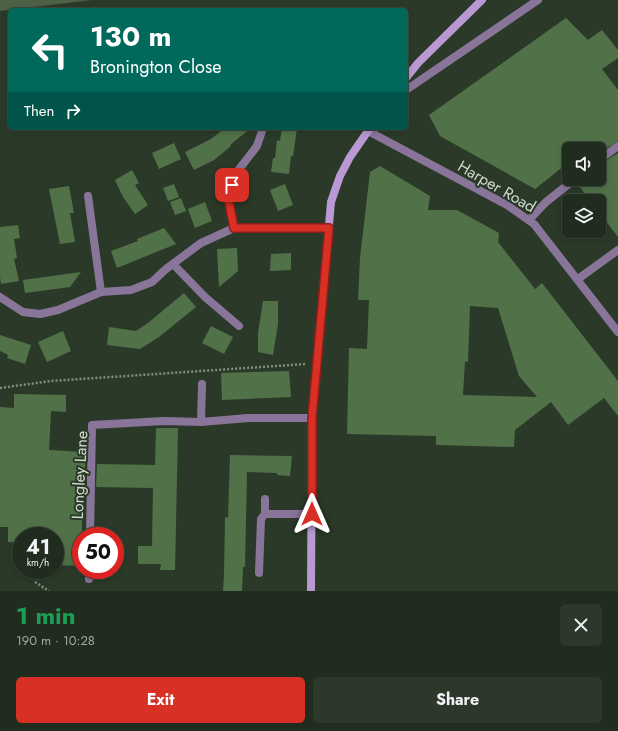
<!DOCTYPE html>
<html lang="en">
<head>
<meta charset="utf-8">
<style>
  :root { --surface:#202c1e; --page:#2d382b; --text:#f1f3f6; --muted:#a2a7a4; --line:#3d483c; --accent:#d93025 }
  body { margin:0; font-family:Jost,sans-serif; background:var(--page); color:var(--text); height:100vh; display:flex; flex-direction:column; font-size:15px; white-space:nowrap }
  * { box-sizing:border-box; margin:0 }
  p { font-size:13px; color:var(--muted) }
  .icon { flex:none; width:22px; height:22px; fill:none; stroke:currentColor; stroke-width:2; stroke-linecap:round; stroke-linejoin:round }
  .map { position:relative; height:591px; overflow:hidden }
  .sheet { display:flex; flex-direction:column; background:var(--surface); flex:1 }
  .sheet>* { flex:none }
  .banner { position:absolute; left:8px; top:8px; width:400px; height:122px; border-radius:6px; box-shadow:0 2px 6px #0003,0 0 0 1px var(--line); background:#00695c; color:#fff; overflow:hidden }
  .fabs { position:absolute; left:562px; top:142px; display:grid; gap:8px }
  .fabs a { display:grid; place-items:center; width:44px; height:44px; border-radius:6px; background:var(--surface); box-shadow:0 2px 6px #0003,0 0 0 1px var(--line); font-size:20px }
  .speed { position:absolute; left:12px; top:527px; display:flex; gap:8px; font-size:20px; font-weight:700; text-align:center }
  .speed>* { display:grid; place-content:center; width:52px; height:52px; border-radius:50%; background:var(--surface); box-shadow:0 2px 6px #0003,0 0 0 1px var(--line); line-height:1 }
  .speed small { font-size:10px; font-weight:400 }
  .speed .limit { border:6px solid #d22; background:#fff; color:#111 }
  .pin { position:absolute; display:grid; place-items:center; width:34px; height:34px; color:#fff; margin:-17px; border-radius:8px; box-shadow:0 2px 6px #0006 }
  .me { position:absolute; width:44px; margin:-22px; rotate:0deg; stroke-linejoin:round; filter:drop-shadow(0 0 3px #0008) }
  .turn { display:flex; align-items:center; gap:14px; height:84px; padding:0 16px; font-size:18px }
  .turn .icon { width:52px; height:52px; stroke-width:2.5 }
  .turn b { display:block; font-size:28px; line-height:34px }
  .then { display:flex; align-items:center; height:38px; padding:0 16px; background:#0003; gap:8px; font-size:15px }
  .round { display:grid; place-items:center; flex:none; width:42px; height:42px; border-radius:6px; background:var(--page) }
  .head { display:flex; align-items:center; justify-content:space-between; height:68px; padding:0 16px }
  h1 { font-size:24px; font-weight:700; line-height:30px; color:#1e9e55 }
  .action { display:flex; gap:8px; margin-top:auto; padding:8px 16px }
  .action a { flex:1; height:46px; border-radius:6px; background:var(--accent); color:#fff; font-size:16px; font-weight:700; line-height:46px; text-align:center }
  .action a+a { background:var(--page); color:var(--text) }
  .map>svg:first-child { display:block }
  .green { fill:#4c6146 }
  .building { fill:#517249; fill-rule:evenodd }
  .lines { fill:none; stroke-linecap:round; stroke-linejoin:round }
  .path { stroke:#828e80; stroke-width:2.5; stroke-dasharray:2 2; stroke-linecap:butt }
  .lane { stroke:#8a759a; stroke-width:8 }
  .street { stroke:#8a759a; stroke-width:8 }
  .secondary { stroke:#b998d3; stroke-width:8 }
  .route-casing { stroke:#8d1f18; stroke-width:10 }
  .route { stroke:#d93025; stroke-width:7 }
  .labels { text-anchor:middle; stroke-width:4; stroke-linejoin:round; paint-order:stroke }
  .street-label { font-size:16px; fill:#d1dacf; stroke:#2b3a28 }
</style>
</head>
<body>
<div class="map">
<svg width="618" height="591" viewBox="0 0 618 591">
  <rect width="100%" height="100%" fill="#2b3a28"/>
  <polygon class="green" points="0,0 92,0 0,11"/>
  <g class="building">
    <polygon points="566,18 588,40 602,30 618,50 618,58 602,69 618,90 618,141 599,153 599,149 569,149 569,162 535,189 440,136 429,115"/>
    <polygon points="225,128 251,128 230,145 231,146 214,160 194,170 185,152 211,139"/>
    <polygon points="282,128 297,128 293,156 291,156 289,174 271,172 273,158 275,158 277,140 280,141"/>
    <polygon points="174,143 181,159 159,169 152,153"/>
    <polygon points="618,153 618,237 599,212 599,201 590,201 578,184 580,179 599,179 599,165"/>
    <path d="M380 166 430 196 428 210H457L499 233 498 242 535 289 542 283 618 381V416L604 398 568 425 551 402 515 430 514 447 436 445V436L347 434 349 348 367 349 369 300H358L360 258 370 172ZM470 306 498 308 519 376 537 397 463 395 465 361 468 362Z"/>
    <polygon points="132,170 139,183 135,185 148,205 135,214 123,197 115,180"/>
    <polygon points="174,184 179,197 168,201 163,188"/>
    <polygon points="285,184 293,205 278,211 270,190"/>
    <polygon points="69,186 74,213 70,213 75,242 60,244 49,189"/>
    <polygon points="181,198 186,211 175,215 170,202"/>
    <polygon points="205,202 212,221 195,228 188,209"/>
    <polygon points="18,225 20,238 14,239 17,258 14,259 19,281 1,284 0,277 0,227"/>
    <polygon points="164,228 176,244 117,268 111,251 138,241 137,239"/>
    <polygon points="237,248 238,271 219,287 217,249"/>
    <polygon points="291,253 291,270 270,271 271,254"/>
    <polygon points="81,272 70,287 25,293 23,280"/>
    <polygon points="184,293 196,307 159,337 140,349 107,345 109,327 136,331 148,323"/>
    <polygon points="263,301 278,301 278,324 273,355 258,352 258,333"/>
    <polygon points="211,326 233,337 224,354 202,343"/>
    <polygon points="63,331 71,351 47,362 38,342"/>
    <polygon points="0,335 31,345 25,364 7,358 8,355 0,351"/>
    <polygon points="289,371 291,397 222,400 221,373"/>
    <polygon points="14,394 66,395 66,412 51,411 49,450 85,452 85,486 83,486 81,566 56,565 57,541 55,541 55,536 21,536 21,543 8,542 8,527 0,527 0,407 14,408"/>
    <polygon points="156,428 178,428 175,570 160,570 161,564 138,564 138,546 152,546 153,488 96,487 97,464 155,465"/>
    <polygon points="230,455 292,456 290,476 277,475 277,473 247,472 245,567 243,567 242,591 223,591 224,575 225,517 228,518"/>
  </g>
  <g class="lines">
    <g class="path">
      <polyline points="0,388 51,381 306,364"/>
      <polyline points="35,582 49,591"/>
    </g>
    <g class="lane">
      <polyline points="406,90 538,0"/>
      <polyline points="599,160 618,146"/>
      <polyline points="529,220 546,202 575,179"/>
      <polyline points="578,279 618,250"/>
      <polyline points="202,384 201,422 248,418 312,418"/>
      <polyline points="90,536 92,425 164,421 201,422"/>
      <polyline points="89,579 89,570"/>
    </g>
    <g class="street">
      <polyline points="368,131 507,205 534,224 618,332"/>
      <polyline points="88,196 101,292"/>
      <polyline points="234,228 228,197 237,172 257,146 263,128"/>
      <polyline points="173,264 205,297 239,326"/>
      <polyline points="0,297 23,312 40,314 58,310 101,292 131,290 152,282 166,269 201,243 234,228 329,228"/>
      <polyline points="265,499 265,514 312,514"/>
      <polyline points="259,573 261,519 265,514"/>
    </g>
    <g class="secondary">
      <polyline points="406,78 418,63 482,0"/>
      <polyline points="311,591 312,418 331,202 340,176 350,157 370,128"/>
    </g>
  </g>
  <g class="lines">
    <defs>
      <polyline id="route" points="232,185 228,197 234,228 329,228 312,418 312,514"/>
    </defs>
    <use href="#route" class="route-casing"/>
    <use href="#route" class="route"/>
  </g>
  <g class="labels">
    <g class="street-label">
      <text transform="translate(497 186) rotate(30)" y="6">Harper Road</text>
      <text transform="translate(79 475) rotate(-87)" y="6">Longley Lane</text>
    </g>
  </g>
</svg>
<div class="fabs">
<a><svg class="icon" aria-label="sound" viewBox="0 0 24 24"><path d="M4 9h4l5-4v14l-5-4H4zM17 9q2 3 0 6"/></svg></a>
<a><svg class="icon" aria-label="layers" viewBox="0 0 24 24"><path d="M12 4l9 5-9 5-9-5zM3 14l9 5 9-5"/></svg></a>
</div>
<div class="speed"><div>41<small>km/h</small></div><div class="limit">50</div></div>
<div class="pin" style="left:232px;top:185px;background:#d93025"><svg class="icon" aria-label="arrive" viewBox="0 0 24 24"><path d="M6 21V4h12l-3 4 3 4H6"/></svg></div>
<svg class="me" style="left:312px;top:514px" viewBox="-20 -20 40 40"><path d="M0-17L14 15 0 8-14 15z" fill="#d93025" stroke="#fff" stroke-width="4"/></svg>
<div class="banner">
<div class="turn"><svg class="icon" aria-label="left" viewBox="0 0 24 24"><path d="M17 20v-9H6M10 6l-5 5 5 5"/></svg><div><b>130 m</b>Bronington Close</div></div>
<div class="then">Then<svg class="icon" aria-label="right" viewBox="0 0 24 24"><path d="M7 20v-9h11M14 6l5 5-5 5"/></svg></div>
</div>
</div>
<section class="sheet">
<div class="head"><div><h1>1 min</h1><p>190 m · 10:28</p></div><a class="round"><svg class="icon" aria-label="close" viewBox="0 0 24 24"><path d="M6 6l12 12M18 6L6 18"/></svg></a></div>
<div class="action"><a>Exit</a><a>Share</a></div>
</section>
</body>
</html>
